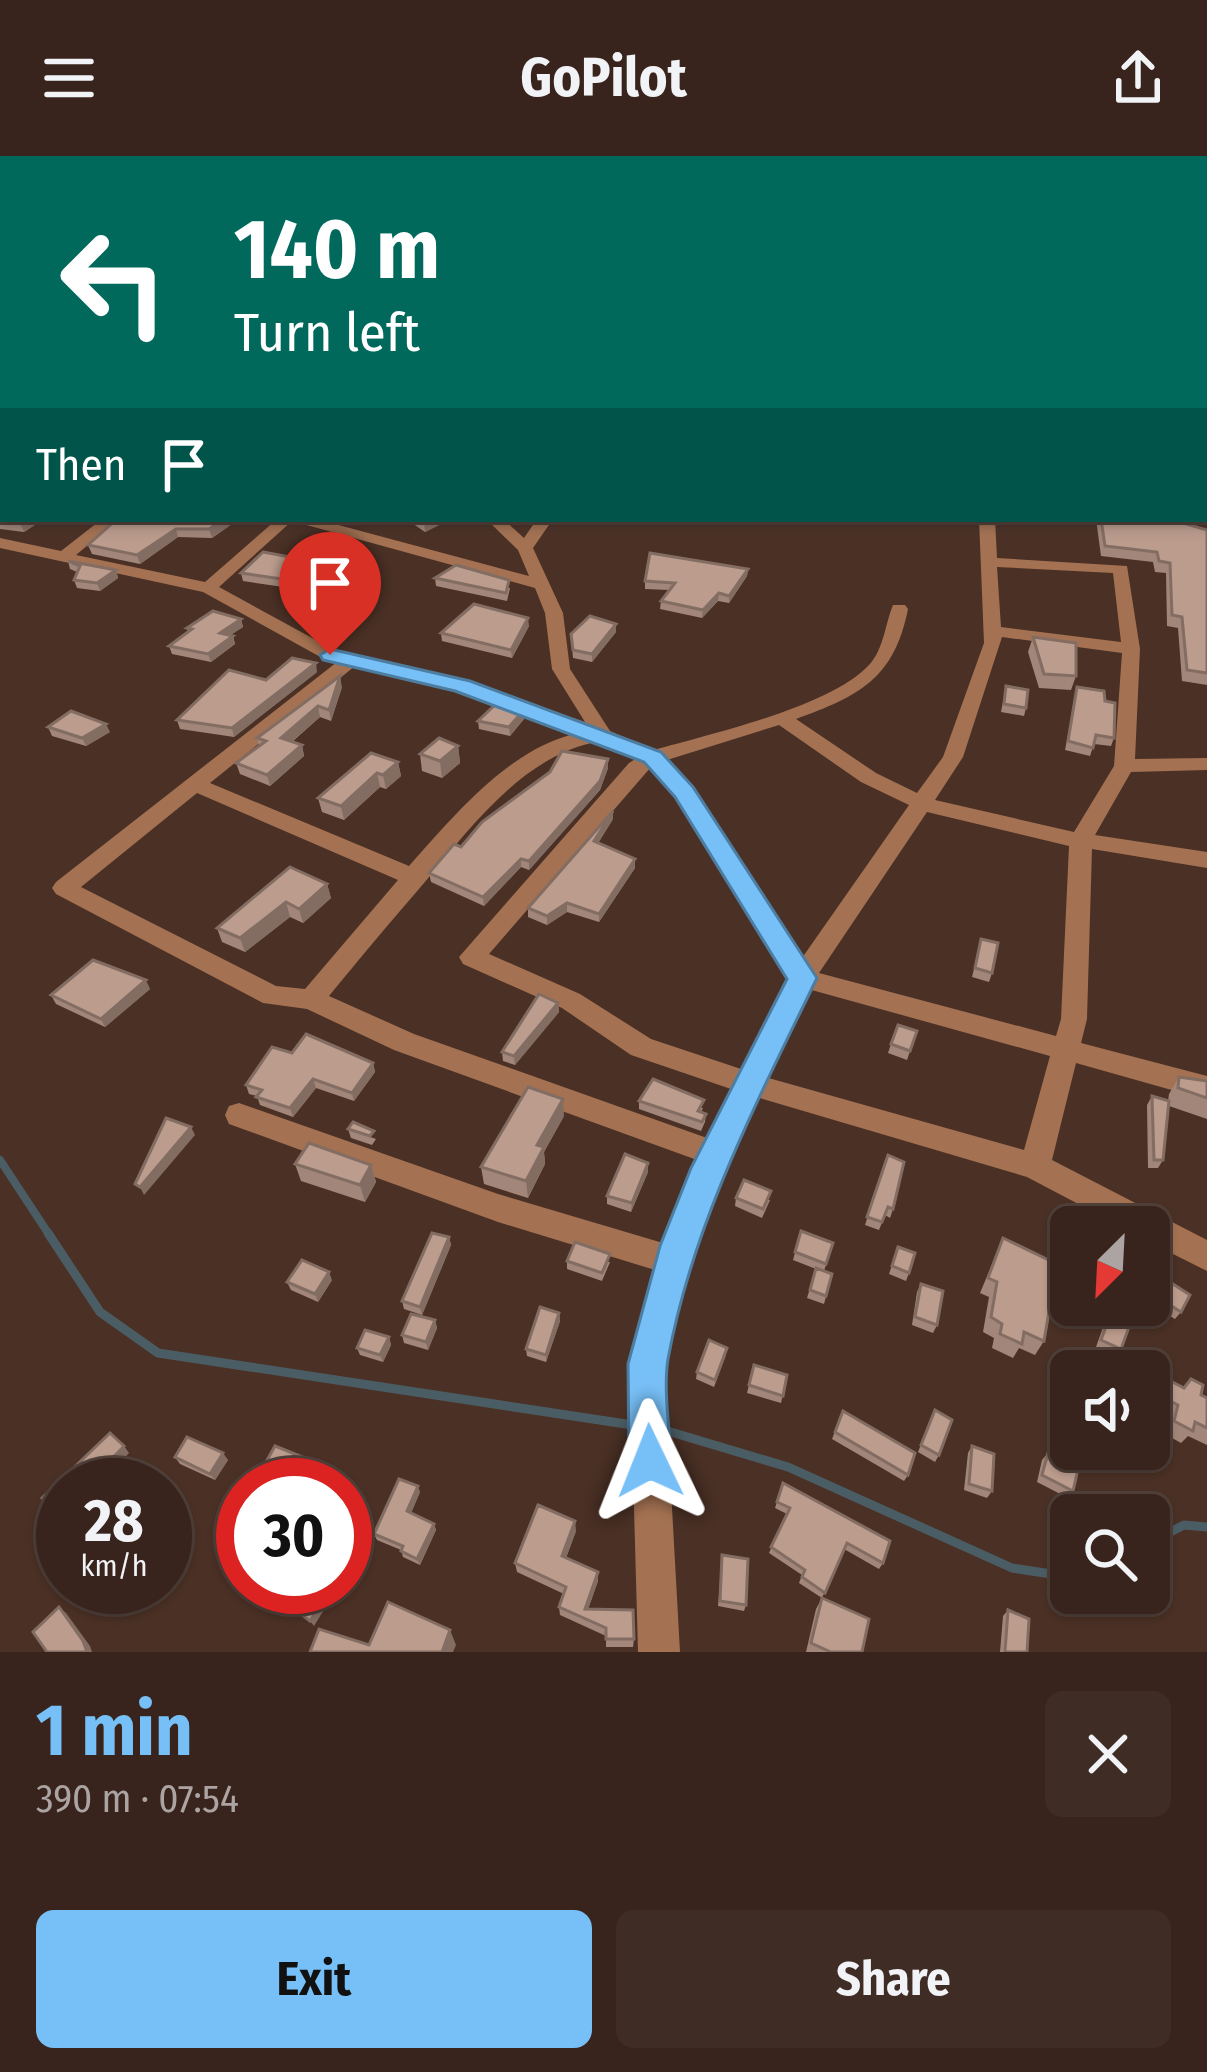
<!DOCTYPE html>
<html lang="en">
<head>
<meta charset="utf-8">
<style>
  :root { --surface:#38241c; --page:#3f2c25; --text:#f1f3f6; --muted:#aba4a3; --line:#52413b; --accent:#77c0f7 }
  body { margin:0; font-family:"Fira Sans Condensed",sans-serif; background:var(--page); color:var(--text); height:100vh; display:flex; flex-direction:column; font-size:45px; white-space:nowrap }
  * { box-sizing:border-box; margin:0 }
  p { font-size:39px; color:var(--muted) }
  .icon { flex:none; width:66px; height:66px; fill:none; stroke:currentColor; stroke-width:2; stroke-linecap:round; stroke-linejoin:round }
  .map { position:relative; height:1496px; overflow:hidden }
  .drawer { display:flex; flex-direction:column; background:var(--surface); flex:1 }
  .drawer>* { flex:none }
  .top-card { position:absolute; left:0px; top:0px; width:1209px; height:366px; box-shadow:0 3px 9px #0004,0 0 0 3px var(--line); background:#00695c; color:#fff; overflow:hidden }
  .needle { width:78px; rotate:204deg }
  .buttons { position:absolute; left:1050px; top:1050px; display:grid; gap:24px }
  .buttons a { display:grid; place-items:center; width:120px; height:120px; border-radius:18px; background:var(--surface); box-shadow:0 3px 9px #0004,0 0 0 3px var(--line); font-size:60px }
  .speed { position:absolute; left:36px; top:1302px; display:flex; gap:24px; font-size:60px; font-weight:700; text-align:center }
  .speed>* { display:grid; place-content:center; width:156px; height:156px; border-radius:50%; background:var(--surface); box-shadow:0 3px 9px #0004,0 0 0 3px var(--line); line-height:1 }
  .speed small { font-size:30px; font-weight:400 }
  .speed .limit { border:18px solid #d22; background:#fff; color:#111 }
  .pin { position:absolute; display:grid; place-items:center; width:102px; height:102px; color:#fff; margin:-123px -51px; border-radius:50% 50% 50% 0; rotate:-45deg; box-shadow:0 0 12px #0007 }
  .pin .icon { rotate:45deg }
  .me { position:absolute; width:132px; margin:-66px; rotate:358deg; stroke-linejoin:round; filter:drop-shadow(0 0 9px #0008) }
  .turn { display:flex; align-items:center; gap:42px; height:252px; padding:0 36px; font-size:54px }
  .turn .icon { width:156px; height:156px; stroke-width:2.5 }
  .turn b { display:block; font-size:84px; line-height:102px }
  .then { display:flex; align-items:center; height:114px; padding:0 36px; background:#0003; gap:24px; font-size:45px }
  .round { display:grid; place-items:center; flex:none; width:126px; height:126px; border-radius:18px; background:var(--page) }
  .overview { display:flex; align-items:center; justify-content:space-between; height:204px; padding:0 36px }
  h1 { font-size:72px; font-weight:700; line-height:90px; color:var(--accent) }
  .primary-button { display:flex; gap:24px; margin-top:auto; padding:24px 36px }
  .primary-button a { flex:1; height:138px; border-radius:18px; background:var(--accent); color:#111; font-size:48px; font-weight:700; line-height:138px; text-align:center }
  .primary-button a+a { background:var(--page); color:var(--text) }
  header { display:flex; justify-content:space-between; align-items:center; height:156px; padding:0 36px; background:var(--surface); font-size:54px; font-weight:700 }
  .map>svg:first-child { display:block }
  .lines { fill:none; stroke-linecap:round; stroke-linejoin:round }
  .stream-far1 { stroke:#4b5d64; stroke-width:8 }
  .stream { stroke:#4b5d64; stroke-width:9 }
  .minor { fill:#a47252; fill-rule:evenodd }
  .wall { fill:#a18679 }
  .shaded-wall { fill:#836d63 }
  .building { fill:#bb9c8d; stroke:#836d63; stroke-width:3 }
  .route { fill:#77c0f7; stroke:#4d7da1; stroke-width:3 }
</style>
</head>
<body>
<header><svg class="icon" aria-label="menu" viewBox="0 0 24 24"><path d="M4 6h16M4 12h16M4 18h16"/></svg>GoPilot<svg class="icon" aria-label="share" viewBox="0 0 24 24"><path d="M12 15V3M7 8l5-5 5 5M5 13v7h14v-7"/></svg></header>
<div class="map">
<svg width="1207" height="1496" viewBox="0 0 1207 1496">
  <rect width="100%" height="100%" fill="#4a3025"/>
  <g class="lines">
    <polyline class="stream-far1" points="0,1004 50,1080"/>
    <g class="stream">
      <polyline points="48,1077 100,1156 158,1197 639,1270"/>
      <polyline points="664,1274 788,1311 1012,1412 1071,1421"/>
      <polyline points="1149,1387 1184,1369 1207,1371"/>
    </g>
    <g class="minor">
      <polygon points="3,224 3,232 0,233 0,225"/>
      <polygon points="0,316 3,316 0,326"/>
      <path d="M102 363H119L76 399 205 426 277 363H316L529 420 518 394 486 363H503L524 382 537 363H553L533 392 563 457 570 513 610 575 654 594C710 578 830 551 869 509 884 493 885 468 893 449H905L908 453C894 523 859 540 796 563L876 617 917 637 943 601 984 487 979 363H995L997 402 1127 410 1140 493 1135 603 1207 602V614L1131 616 1095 679 1207 696V712L1092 693 1087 863 1081 887 1207 920V944L1076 907 1052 1004 1207 1084V1115L1149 1086V1071H1122L1027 1021 756 941 718 1023 694 1090 664 1207 680 1496H638L630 1207 655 1114 498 1066 229 968 225 959 229 950 239 947 498 1038 663 1087 697 1004 394 894 307 853 263 847 56 738 52 732 56 726 337 506 324 503 203 436 0 392V382L61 395ZM292 365 535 432 545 457 552 513 585 566 469 526 336 495 219 431ZM997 411 1113 417 1121 486 1001 471ZM1002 481 1122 497 1114 610 1074 676 935 644 963 601ZM355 510 456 534 578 577C509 592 454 660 409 710L210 627ZM779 569 861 626 909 649 802 802 692 631 667 604ZM600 585 637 602 629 607 459 801 463 808 562 852 631 899 731 933 707 982 414 878 329 840C360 802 393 763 424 727 471 671 523 599 600 585ZM651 611 676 640 789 822 741 913 651 883 580 838 489 798ZM197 637 398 724 305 833 276 830 81 731ZM927 656 1069 690 1061 863 1056 880 819 817ZM808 833 1050 900 1024 994 765 921Z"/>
    </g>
  </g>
  <g class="wall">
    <polygon points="0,334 3,363 66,363 61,366 44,363 24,376 0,373"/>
    <polygon points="117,363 239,363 212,382 178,381 140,408 92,398 88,389"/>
    <polygon points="406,363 451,363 425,376"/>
    <polygon points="1096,363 1170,363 1207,374 1207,529 1182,525 1178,472 1167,470 1166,417 1155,416 1153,406 1101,400"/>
    <polygon points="68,405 116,414 118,422 100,435 77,432 74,424 77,416 70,413"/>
    <polygon points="748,413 747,420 729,447 718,445 702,462 660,453 661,445 669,434 645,433 645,425"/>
    <polygon points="323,414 297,433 243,425 241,417"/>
    <polygon points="435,422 510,432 507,445 436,430"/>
    <polygon points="241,463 243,471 230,479 233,480 235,488 211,506 172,498 169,490 188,476 187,472"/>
    <polygon points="529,470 512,502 442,485 441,477"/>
    <polygon points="616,476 592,506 573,502 571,478"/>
    <polygon points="1033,481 1076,520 1071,534 1039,532 1028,496"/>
    <polygon points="317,516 234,581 180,573 177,564"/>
    <polygon points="1006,530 1026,552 1024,560 1001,556"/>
    <polygon points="342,531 331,565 320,561 292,586 302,589 304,600 270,630 240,618 236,607 259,590 257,582"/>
    <polygon points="1077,531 1105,545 1114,582 1111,590 1094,588 1090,600 1065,594"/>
    <polygon points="524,563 510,580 479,573 478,565"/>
    <polygon points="48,571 110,576 86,590 52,580"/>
    <polygon points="458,590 460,607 442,622 422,615 420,598"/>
    <polygon points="608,603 608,612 600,634 529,714 521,711 484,750 431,726 429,717 461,691"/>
    <polygon points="398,606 401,620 386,633 380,631 344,664 322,656 318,642"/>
    <polygon points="613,663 598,687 635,712 599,766 567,756 547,769 528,761 528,752"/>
    <polygon points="327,728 331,742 303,767 290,761 245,796 222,786 217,772"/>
    <polygon points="981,783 992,817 989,826 972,821"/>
    <polygon points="150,833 105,871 56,848 51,839"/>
    <polygon points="558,847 559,856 515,909 503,905 502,896"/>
    <polygon points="917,875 907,904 888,897 891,888"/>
    <polygon points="292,897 373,907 375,916 354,945 316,932 293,961 260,949 257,940 249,938 246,929"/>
    <polygon points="1179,921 1207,925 1207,963 1169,950 1163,1004 1158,1012 1148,1012 1147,949 1152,940 1168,945 1169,938"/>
    <polygon points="639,945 703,952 701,956 706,958 705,966 701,975 639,953"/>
    <polygon points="564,960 544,996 545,1008 528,1042 484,1028 481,1011"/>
    <polygon points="348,973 376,983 372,989 351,982"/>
    <polygon points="888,999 893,1053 890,1062 885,1059 879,1074 865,1069"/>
    <polygon points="648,1007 648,1016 631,1056 607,1048 607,1040"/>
    <polygon points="295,1008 371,1009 376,1026 365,1046 301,1025"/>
    <polygon points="736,1042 770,1044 762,1062 735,1050"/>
    <polygon points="801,1075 833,1087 824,1115 832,1118 824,1148 807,1142 816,1113 793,1104"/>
    <polygon points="449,1081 451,1089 422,1159 404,1153 402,1145"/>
    <polygon points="1003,1082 1044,1185 1035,1199 1019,1192 1013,1202 992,1192 994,1182 983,1176 989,1141 980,1137"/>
    <polygon points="898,1091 909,1117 906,1125 889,1118"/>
    <polygon points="567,1105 610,1106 602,1125 567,1113"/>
    <polygon points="332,1124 318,1146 291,1134 287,1126"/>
    <polygon points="921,1128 937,1169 933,1177 912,1169 917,1136"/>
    <polygon points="1173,1128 1181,1156 1175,1163 1158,1153"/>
    <polygon points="1111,1149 1137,1149 1121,1193 1115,1201 1096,1191"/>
    <polygon points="559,1157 560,1165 546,1206 527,1200 526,1193"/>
    <polygon points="435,1164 437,1172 428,1194 404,1187 402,1179"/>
    <polygon points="389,1181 391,1189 383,1206 360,1199 357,1192"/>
    <polygon points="726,1199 714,1231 696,1223 697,1216"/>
    <polygon points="754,1209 787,1219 781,1247 747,1237"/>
    <polygon points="1161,1220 1207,1242 1207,1289 1188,1280 1181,1287 1163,1277 1167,1261 1149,1252 1150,1232"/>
    <polygon points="935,1254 939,1299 935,1306 918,1296"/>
    <polygon points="843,1255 908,1319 904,1325 832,1283"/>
    <polygon points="972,1290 992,1335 987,1342 964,1334 968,1297"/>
    <polygon points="1048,1297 1073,1335 1068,1342 1037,1326 1042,1304"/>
    <polygon points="175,1301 228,1304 215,1324 180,1308"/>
    <polygon points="318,1313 310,1329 294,1329 285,1325 283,1329 260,1329 256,1324"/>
    <polygon points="783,1327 883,1407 879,1413 844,1393 822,1442 862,1496 806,1496 816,1453 822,1442 799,1427 802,1419 769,1397 787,1358 775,1352"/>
    <polygon points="420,1336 411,1357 434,1368 436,1374 420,1409 403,1401 401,1394 377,1384 374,1378"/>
    <polygon points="576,1375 566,1402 598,1416 598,1425 588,1453 634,1483 633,1491 606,1491 606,1480 560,1459 559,1451 564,1438 517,1416 515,1407"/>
    <polygon points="722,1399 746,1449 744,1455 718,1450"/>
    <polygon points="1008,1454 1027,1496 1000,1496 1003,1460"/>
  </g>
  <g class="shaded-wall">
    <polygon points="28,363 44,363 24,376 20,367"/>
    <polygon points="224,363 239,363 212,382 209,373"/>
    <polygon points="429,363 451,363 425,376 424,365"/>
    <polygon points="176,373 178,381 140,408 137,399"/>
    <polygon points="322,407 323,414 297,433 296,425"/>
    <polygon points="748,413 747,420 729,447 729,440"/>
    <polygon points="116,414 118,422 100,435 97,427"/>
    <polygon points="719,437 718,445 702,462 703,454"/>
    <polygon points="528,462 529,470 512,502 511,494"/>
    <polygon points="241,463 243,471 222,485 220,477"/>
    <polygon points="616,468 616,476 592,506 592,498"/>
    <polygon points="233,480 235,488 211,506 208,498"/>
    <polygon points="316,507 317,516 234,581 232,572"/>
    <polygon points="340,520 342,531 331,565 329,554"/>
    <polygon points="318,550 320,561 283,593 281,582"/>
    <polygon points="524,554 524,563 510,580 509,571"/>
    <polygon points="106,568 110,576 86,590 82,582"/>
    <polygon points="302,589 304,600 270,630 267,619"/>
    <polygon points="458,590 460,607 442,622 440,605"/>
    <polygon points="608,603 608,612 600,634 529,714 529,705"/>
    <polygon points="398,606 401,620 386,633 383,619"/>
    <polygon points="377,617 380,631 344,664 341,650"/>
    <polygon points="613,655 613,663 594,694 594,685"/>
    <polygon points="521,703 521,711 484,750 483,741"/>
    <polygon points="635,703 635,712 599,766 599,758"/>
    <polygon points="327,728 331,742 303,767 299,753"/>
    <polygon points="286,746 290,761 245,796 240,782"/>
    <polygon points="567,747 567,756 547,769 547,760"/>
    <polygon points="146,824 150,833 105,871 101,863"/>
    <polygon points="558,847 559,856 515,909 514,900"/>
    <polygon points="373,907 375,916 354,945 352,937"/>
    <polygon points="313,923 316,932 293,961 290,952"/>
    <polygon points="563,943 564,960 544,996 545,1008 528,1042 526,1025 537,989"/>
    <polygon points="191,971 195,979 144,1039 140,1031"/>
    <polygon points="648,1007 648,1016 631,1056 632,1047"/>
    <polygon points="371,1009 376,1026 365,1046 360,1029"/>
    <polygon points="449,1081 451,1089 422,1159 420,1151"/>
    <polygon points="329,1116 332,1124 318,1146 315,1138"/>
    <polygon points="559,1157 560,1165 546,1206 546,1199"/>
    <polygon points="435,1164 437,1172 428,1194 426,1186"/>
    <polygon points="389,1181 391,1189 383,1206 380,1199"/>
    <polygon points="124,1290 129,1297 99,1329 87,1329"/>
    <polygon points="223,1297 228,1304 215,1324 210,1318"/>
    <polygon points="315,1306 318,1313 310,1329 305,1329"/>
    <polygon points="418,1330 420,1336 409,1362 407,1355"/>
    <polygon points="575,1365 576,1375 563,1410 562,1400"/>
    <polygon points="434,1368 436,1374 420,1409 417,1403"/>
    <polygon points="186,1371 192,1378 173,1397 167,1391"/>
    <polygon points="598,1416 598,1425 585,1462 585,1453"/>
    <polygon points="73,1431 85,1431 76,1442 69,1436"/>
    <polygon points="331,1431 338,1431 314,1470 310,1465"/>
    <polygon points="59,1451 66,1457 90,1490 92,1496 87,1496"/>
    <polygon points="450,1474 456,1489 453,1496 442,1496"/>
  </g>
  <g class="building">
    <polygon points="3,232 3,255 0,255 0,234"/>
    <polygon points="0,334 3,334 3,363 28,363 20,367 0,365"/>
    <polygon points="117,363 224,363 209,373 176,373 137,399 88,389"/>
    <polygon points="1101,363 1170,363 1207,374 1207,517 1187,514 1182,461 1172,459 1170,407 1159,405 1157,396 1105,390"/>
    <polygon points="263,396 322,407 296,425 241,417"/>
    <polygon points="650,397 748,413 729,440 719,437 703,454 661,445 675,427 645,425"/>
    <polygon points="68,405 116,414 97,427 74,424 80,410"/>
    <polygon points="456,409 509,424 506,437 435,422"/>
    <polygon points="474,448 528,462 511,494 441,477"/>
    <polygon points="213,455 241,463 220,477 233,480 208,498 169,490 192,473 187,472"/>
    <polygon points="590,460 616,468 592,498 573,494 571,478"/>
    <polygon points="1033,481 1076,487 1076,520 1044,518"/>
    <polygon points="292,502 316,507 232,572 177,564 229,514 266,524"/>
    <polygon points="340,520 329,554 318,550 281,582 302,589 267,619 236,607 266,585 257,582"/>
    <polygon points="1006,530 1028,534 1026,552 1004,548"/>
    <polygon points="1077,531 1104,535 1105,545 1115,547 1114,582 1096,579 1093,592 1068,585"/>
    <polygon points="498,546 524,554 509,571 478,565"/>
    <polygon points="71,555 106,568 82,582 48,571"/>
    <polygon points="439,582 458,590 440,605 420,598"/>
    <polygon points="562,595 608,603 600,625 529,705 521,703 483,741 429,717 454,688 461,691 482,666 550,616"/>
    <polygon points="371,597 398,606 383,619 377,617 341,650 318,642"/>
    <polygon points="613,655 594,685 635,703 599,758 567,747 547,760 528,752"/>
    <polygon points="290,711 327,728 299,753 286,746 240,782 217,772"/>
    <polygon points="981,783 998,787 992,817 975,812"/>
    <polygon points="93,804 146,824 101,863 51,839"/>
    <polygon points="539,838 558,847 514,900 502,896"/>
    <polygon points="898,869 917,875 910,895 891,888"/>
    <polygon points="306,878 373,907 352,937 313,923 290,952 256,941 262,934 246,929 272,891 292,897"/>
    <polygon points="1179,921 1207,925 1207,942 1178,932"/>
    <polygon points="653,923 704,944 698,955 706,958 702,966 639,945"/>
    <polygon points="528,931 563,943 537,989 544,991 526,1025 481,1011"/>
    <polygon points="1152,940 1169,945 1163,1004 1154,1004"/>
    <polygon points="166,962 191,971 140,1031 135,1028"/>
    <polygon points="353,966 374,975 370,980 348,973"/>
    <polygon points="309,987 371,1009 360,1029 295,1008"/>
    <polygon points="625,998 648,1007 632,1047 607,1040"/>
    <polygon points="888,999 904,1006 893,1053 888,1051 882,1066 867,1061"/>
    <polygon points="744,1024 771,1035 763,1053 736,1042"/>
    <polygon points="1149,1059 1164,1076 1149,1097 1149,1071 1140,1071"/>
    <polygon points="801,1075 833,1087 826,1108 795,1096"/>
    <polygon points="432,1077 449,1081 420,1151 402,1145"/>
    <polygon points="1003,1082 1057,1108 1044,1185 1024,1176 1022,1188 1000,1178 1002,1168 991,1161 997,1126 988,1122"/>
    <polygon points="575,1086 610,1098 602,1117 567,1105"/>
    <polygon points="898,1091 915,1097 909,1117 892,1110"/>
    <polygon points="302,1104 329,1116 315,1138 287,1126"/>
    <polygon points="816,1112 832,1118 826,1140 810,1134"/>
    <polygon points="921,1128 943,1135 937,1169 915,1161"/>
    <polygon points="1173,1128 1190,1139 1181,1156 1164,1145"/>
    <polygon points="1114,1149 1137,1149 1121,1193 1101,1184"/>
    <polygon points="540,1151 559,1157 546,1199 526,1193"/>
    <polygon points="411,1158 435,1164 426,1186 402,1179"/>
    <polygon points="365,1174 389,1181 380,1199 357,1192"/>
    <polygon points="709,1184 727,1192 715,1224 697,1216"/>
    <polygon points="754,1209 787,1219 783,1240 749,1229"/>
    <polygon points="1161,1220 1184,1232 1191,1223 1203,1229 1201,1239 1207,1242 1207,1272 1195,1266 1193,1275 1174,1265 1178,1249 1156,1238"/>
    <polygon points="935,1254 952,1264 939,1299 921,1289"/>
    <polygon points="843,1255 915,1297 908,1319 835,1276"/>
    <polygon points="110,1277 124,1290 87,1329 63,1329 63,1366 42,1342"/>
    <polygon points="187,1281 223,1297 210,1318 175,1301"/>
    <polygon points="275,1290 315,1306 304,1328 281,1318 275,1329 269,1329 256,1324"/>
    <polygon points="972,1290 994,1298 992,1335 969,1328"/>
    <polygon points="1048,1297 1078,1313 1073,1335 1042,1319"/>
    <polygon points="399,1323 418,1330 407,1355 434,1368 417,1403 401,1395 403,1390 374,1378"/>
    <polygon points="783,1327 890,1385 883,1407 847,1387 825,1437 802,1421 805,1414 771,1391 790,1352 777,1346"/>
    <polygon points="165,1347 186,1371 167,1391 165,1388"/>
    <polygon points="538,1349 575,1365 562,1400 598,1416 585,1453 633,1454 634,1483 606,1483 606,1472 559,1451 566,1431 515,1407"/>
    <polygon points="722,1399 748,1403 746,1449 720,1445"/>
    <polygon points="63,1408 63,1430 52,1420"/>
    <polygon points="300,1431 331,1431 310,1465 289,1449"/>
    <polygon points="822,1442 869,1463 862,1496 831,1496 811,1487"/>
    <polygon points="388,1446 450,1474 442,1496 310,1496 319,1473 369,1489"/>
    <polygon points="59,1451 83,1485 87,1496 47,1496 33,1476"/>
    <polygon points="1008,1454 1029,1463 1027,1496 1005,1496"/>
  </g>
  <linearGradient id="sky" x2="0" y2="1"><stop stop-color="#291a14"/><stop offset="0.46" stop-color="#5a4e51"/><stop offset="1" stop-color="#5a4e51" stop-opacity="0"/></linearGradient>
  <rect width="1207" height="387" fill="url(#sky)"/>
  <path class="route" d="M330 493 470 525 661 596 693 631 817 822C757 946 693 1067 668 1203 663 1235 670 1273 671 1305L665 1320 650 1326 635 1320 629 1305 628 1208 660 1090 691 1012 787 823 675 641 644 606 455 535 323 504 320 499Z"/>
</svg>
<div class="buttons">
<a><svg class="needle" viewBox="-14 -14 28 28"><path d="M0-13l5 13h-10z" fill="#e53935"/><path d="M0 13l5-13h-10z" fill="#aba4a3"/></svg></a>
<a><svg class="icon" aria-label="sound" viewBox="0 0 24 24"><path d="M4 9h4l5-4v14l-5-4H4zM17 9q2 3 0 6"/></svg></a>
<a><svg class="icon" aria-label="search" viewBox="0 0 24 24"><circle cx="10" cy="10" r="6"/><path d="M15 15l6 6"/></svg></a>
</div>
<div class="speed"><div>28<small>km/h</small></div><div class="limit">30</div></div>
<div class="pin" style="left:330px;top:499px;background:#d93025"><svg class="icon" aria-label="arrive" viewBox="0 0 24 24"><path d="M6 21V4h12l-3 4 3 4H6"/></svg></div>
<svg class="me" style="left:650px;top:1305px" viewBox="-20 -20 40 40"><path d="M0-17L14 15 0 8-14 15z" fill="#77c0f7" stroke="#fff" stroke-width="4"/></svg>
<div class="top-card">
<div class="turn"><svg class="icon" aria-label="left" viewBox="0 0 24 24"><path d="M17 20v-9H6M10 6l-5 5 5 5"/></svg><div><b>140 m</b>Turn left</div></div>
<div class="then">Then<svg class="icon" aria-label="arrive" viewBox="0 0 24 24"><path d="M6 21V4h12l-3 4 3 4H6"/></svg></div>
</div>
</div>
<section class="drawer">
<div class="overview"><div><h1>1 min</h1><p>390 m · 07:54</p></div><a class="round"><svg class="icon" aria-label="close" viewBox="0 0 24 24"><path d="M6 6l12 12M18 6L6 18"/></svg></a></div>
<div class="primary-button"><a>Exit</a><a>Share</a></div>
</section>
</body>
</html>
